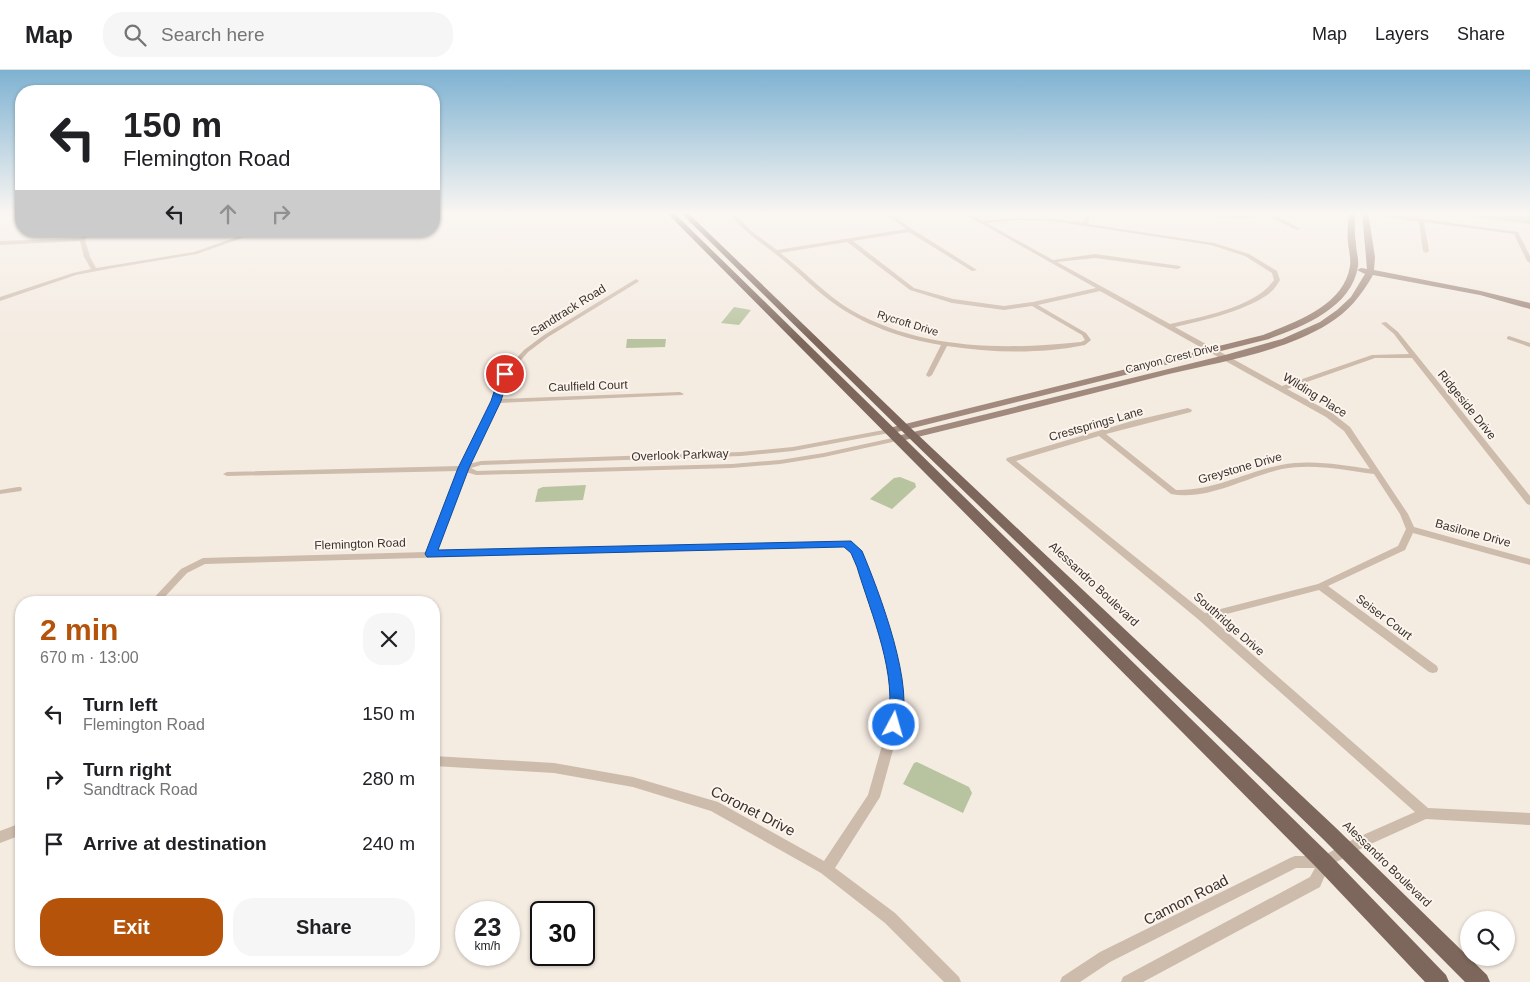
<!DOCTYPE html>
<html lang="en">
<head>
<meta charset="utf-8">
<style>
  :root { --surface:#fff; --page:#f6f6f6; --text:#202124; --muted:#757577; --line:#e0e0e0; --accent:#b45309 }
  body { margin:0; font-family:Helvetica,sans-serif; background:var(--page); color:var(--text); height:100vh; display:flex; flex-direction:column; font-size:19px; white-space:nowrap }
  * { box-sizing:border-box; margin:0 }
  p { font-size:16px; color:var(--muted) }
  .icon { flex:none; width:28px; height:28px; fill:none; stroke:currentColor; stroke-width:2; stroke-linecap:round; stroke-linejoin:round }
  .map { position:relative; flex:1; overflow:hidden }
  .sheet { position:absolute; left:15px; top:526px; width:425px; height:370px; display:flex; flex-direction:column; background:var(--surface); border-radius:20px; box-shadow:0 1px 4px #0004 }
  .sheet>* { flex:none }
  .banner { position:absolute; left:15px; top:15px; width:425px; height:152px; border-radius:20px; box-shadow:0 1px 4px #0004; background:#fff; color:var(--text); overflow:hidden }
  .controls { position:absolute; left:1460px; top:841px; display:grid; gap:10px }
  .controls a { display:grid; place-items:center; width:55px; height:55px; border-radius:50%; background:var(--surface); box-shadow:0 1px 4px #0004; font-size:25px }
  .speed { position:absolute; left:455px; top:831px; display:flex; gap:10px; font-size:25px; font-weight:700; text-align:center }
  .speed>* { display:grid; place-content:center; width:65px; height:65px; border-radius:50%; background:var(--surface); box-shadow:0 1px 4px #0004; line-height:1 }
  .speed small { font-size:12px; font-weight:400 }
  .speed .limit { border:2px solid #111; border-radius:8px; background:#fff; color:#111 }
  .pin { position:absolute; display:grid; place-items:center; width:42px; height:42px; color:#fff; margin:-21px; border:2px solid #fff; border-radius:50%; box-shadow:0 1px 5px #0007 }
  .me { position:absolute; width:55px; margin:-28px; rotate:6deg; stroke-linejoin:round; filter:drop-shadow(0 0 4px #0008) }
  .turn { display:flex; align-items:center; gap:18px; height:105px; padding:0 25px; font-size:22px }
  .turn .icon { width:65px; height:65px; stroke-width:2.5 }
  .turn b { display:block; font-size:35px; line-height:42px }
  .lanes { display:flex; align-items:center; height:48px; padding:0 25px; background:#0003; justify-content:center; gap:25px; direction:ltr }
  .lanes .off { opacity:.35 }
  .round { display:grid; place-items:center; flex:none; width:52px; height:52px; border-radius:20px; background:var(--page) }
  .headline { display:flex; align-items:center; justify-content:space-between; height:85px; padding:0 25px }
  h1 { font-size:30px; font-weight:800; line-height:38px; color:var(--accent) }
  .action { display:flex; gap:10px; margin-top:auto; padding:10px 25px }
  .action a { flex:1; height:58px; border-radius:20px; background:var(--accent); color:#fff; font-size:20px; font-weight:800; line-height:58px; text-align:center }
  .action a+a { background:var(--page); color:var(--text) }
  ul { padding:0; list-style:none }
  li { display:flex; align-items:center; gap:15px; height:65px; padding:0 25px }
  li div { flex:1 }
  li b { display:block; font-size:19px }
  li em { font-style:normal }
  header { display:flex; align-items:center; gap:30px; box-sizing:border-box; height:70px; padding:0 25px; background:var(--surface); border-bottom:1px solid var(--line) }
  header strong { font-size:24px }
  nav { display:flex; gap:28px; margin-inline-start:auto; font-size:18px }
  .search { width:350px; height:45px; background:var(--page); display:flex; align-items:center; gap:12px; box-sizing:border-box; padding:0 18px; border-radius:20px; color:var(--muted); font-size:19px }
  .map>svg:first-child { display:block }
  .green { fill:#b8c4a0 }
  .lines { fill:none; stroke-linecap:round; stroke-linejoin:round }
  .street { fill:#cdbbac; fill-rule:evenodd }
  .secondary { fill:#a18a7d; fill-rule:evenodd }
  .primary { fill:#7d675c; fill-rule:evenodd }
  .route { fill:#1a73e8; stroke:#114b97 }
  .labels { text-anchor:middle; stroke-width:4; stroke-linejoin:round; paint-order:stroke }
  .far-street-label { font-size:11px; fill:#3b302b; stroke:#fbf5ee }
  .street-label { font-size:12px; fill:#3b302b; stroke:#fbf5ee }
  .near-street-label { font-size:15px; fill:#3b302b; stroke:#fbf5ee }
</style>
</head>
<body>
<header>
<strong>Map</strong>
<div class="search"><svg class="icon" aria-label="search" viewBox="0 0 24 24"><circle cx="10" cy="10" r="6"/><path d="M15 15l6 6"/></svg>Search here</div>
<nav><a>Map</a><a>Layers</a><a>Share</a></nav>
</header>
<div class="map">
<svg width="1530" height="912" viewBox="0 0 1530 912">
  <rect width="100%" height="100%" fill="#f4ebe1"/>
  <g class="green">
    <polygon points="1435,142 1530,142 1530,154"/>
    <polygon points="734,237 751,240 739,255 721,253"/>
    <polygon points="627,269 666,269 665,277 626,278"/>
    <polygon points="900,407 915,413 916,417 892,439 870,429 894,408"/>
    <polygon points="586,415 583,430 535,432 538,419 543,417"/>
    <polygon points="917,692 969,717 972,723 963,743 903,714 914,693"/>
  </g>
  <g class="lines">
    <g class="street">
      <path d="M728 142H733L750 160 777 180 906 159 883 142H888L912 159 977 200 972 201 909 162 853 171 914 218 953 229 1004 236 1033 232 1096 218 961 142H967L982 151 1015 148 1052 149 1083 153 1088 142H1092L1088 154 1214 173 1249 184 1277 201 1280 210C1278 213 1276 217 1273 220 1254 239 1201 251 1175 257L1282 316 1372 285 1409 284 1394 264 1381 253 1386 252 1398 262 1530 426V435L1527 434 1412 288H1375L1287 319 1332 343 1350 357 1408 444 1414 457 1530 489V495L1413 463 1405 480 1328 516 1437 596 1438 599 1437 602 1433 603 1429 602 1319 520 1211 548 1428 738 1530 743V755L1426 749 1364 777 1329 796 1320 817 1143 912H1121L1123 907 1310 807 1315 798H1296L1110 892 1080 912H1060L1062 907 1100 882 1290 788 1295 786H1323L1354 769 1415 742 1199 550 1006 390 1007 388 1132 351 1188 338 1192 340 1191 342 1106 364 1176 420C1214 421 1245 402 1281 395 1311 389 1341 395 1370 399L1344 361 1326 347 1100 221 1038 235 1086 263 1091 270 1085 275C1041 284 992 283 947 276L932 305 929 307 927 306 926 305 941 275C903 269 863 255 832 232 814 219 799 203 783 190 764 174 743 162 728 142ZM1015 150 1052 151 1211 175 1245 186 1272 203 1274 210C1256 237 1201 247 1170 254L1057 192 1095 188 1178 199 1181 197 1180 196 1095 184 1053 190 986 153ZM847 172 910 220 952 233 1004 240 1032 236 1082 265 1085 270 1081 272C1004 280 921 280 851 240 825 225 805 201 780 183ZM1099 366 1171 424C1209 431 1246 407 1282 399 1313 393 1344 400 1374 404L1400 444 1406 459 1398 476 1318 514 1205 543 1016 391Z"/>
      <polygon points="802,142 806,142 806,144 802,145"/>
      <polygon points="1171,142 1228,145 1286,142 1274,145 1301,159 1297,160 1268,146 1243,148 1214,147"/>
      <polygon points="1356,142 1371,142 1518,162 1530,186 1530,193 1527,191 1514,164 1424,152 1429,181 1426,183 1423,181 1419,152"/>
      <polygon points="89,161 94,161 85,169 90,187 96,198 194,182 254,161 262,161 197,184 113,198 76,205 0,231 0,227 73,203 91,199 84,187 80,171 0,175 0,171 81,168"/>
      <polygon points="636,209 639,211 638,212 548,267 528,282 508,305 500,329 680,322 684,324 682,325 499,333 469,394 481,391 741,382 793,377 889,359 893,361 889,363 793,381 741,386 481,395 471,398 477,401 732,394 780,390 824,383 897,367 901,369 897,371 824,387 780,394 732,398 476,405 466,402 436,481 850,471 859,479 868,497 898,590 904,640 880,727 835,798 895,843 959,907 961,912 944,912 885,853 821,803 711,741 633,717 554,703 434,696 434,686 554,693 633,707 718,732 824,791 868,725 892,640 888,590 858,497 852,482 845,476 205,494 187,503 160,532 150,532 181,499 203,488 427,482 458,401 227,406 223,404 227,402 460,396 492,331 502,304 524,280 544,265"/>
      <polygon points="1509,266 1530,273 1530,277 1507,269 1507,267"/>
      <polygon points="18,417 21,417 22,419 21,421 0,424 0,420"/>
      <polygon points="21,753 21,765 0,773 0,761"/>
    </g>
    <g class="secondary">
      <path d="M1349 142H1355C1355 153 1354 163 1356 173 1356 181 1359 189 1358 196 1352 238 1303 256 1269 269L889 364 884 361 885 359 1263 265C1295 252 1344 236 1350 196 1351 189 1349 181 1348 173 1347 163 1348 153 1349 142Z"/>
      <path d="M1362 142H1368L1375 187 1374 200 1481 221 1530 233V239L1480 225 1373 205C1361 226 1348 242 1328 254 1283 282 1220 292 1169 304 1078 327 988 350 897 372L892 369 893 367 1225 285 1282 269 1320 252 1337 240 1351 227 1365 204 1357 200 1361 198 1367 199Z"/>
    </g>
    <g class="primary">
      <polygon points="666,142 673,142 1331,786 1446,905 1449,912 1425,912 1317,798"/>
      <polygon points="680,142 687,142 916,363 1335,757 1487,905 1490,912 1465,912 1323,769 908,367"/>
    </g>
  </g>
  <linearGradient id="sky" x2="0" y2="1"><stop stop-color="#7eb2d2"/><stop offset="0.53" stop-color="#faf6f2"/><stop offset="1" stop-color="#faf6f2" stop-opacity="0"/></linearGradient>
  <rect width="1530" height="270" fill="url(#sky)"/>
  <path class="route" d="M505 301 509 304 501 331 469 398 438 480 851 471 862 481C878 519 918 622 899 659L894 661 889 659 887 655C899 606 871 544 857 497L851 483 844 477 427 487 425 484 458 398 491 331 500 304Z"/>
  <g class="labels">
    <g class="far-street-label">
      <text transform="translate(908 253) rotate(17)" y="4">Rycroft Drive</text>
      <text transform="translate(1172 288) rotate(-14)" y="4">Canyon Crest Drive</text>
    </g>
    <g class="street-label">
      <text transform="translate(568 240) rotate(-32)" y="4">Sandtrack Road</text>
      <text transform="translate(588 316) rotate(-2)" y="4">Caulfield Court</text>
      <text transform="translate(1315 325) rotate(32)" y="4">Wilding Place</text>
      <text transform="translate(1467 335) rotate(51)" y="4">Ridgeside Drive</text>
      <text transform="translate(1096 354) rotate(-16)" y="4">Crestsprings Lane</text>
      <text transform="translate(680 385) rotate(-2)" y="4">Overlook Parkway</text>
      <text transform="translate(1240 398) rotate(-16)" y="4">Greystone Drive</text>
      <text transform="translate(1473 463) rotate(15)" y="4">Basilone Drive</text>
      <text transform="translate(360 474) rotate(-2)" y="4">Flemington Road</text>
      <text transform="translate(1094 514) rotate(43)" y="4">Alessandro Boulevard</text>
      <text transform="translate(1384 547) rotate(37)" y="4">Seiser Court</text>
      <text transform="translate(1229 554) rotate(41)" y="4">Southridge Drive</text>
      <text transform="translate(1387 794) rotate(44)" y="4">Alessandro Boulevard</text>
    </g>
    <g class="near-street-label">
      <text transform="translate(753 741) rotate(27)" y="5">Coronet Drive</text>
      <text transform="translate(1186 830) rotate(-27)" y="5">Cannon Road</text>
    </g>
  </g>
</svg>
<div class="controls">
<a><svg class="icon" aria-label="search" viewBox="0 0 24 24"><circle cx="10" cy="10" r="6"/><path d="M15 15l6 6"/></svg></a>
</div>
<div class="speed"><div>23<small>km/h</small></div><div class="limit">30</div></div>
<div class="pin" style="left:505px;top:304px;background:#d93025"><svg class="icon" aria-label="arrive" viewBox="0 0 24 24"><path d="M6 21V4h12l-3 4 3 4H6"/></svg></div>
<svg class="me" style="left:894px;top:655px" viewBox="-20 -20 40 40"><circle r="17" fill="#1a73e8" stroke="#fff" stroke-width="3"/><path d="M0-11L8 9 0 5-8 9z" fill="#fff"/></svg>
<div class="banner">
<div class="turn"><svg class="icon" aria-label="left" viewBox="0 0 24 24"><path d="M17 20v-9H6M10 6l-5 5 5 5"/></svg><div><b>150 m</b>Flemington Road</div></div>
<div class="lanes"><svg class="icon" aria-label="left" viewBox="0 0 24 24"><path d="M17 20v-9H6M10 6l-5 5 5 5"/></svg><svg class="icon off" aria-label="ahead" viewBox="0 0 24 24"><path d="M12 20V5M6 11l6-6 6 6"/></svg><svg class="icon off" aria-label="right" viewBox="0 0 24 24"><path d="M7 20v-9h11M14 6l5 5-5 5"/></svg></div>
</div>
<section class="sheet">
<div class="headline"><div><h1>2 min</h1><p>670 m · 13:00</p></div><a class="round"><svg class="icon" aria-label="close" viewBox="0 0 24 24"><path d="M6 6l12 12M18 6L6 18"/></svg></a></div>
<ul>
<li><svg class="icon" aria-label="left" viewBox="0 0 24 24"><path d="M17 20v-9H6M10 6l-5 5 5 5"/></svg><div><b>Turn left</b><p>Flemington Road</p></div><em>150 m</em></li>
<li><svg class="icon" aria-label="right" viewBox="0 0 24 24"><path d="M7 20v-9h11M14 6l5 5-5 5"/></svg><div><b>Turn right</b><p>Sandtrack Road</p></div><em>280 m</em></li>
<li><svg class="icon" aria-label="arrive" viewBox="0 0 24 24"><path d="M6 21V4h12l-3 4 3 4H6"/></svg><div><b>Arrive at destination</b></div><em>240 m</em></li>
</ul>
<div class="action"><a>Exit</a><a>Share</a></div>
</section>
</div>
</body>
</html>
